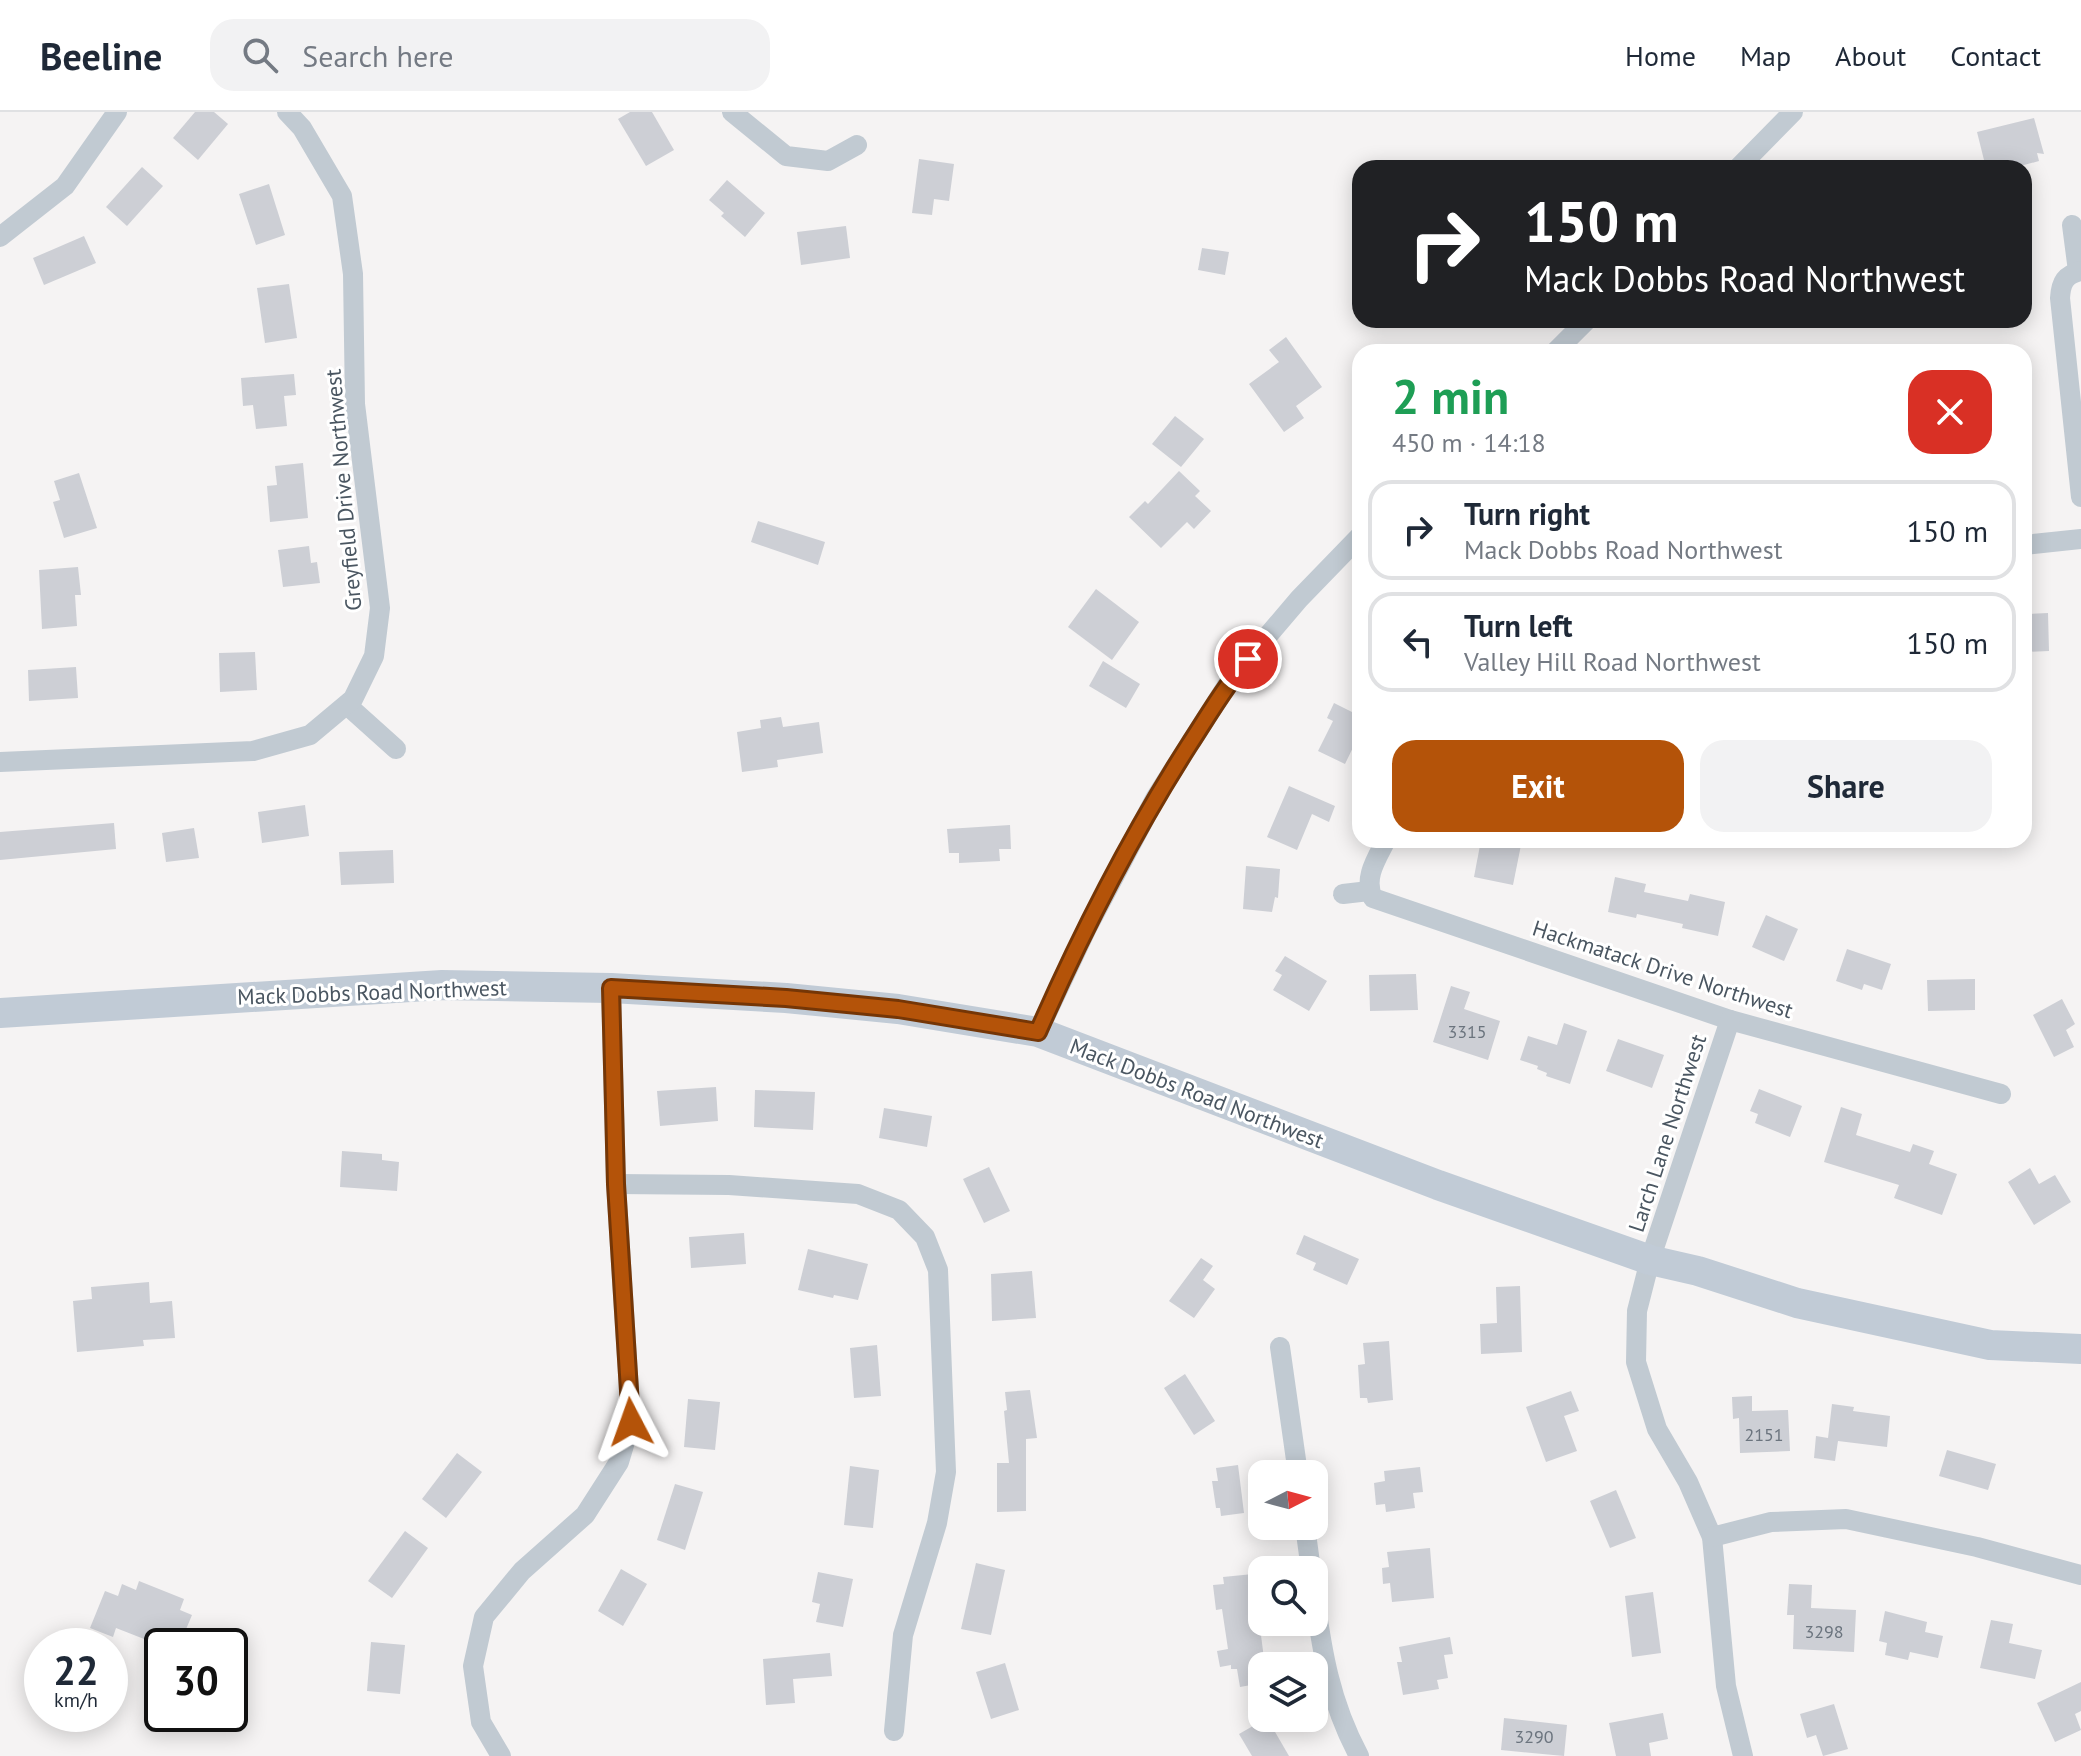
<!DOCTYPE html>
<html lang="en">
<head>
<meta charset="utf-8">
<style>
  :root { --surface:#fff; --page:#f2f2f3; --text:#1f2937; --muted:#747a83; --line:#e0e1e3; --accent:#b45309 }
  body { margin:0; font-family:"PT Sans",sans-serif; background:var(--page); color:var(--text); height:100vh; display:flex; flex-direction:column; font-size:30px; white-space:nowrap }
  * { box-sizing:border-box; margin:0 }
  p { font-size:26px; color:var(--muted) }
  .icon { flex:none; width:44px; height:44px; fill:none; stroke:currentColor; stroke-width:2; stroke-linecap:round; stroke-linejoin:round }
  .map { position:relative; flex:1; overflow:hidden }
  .details { position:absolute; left:1352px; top:232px; width:680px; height:504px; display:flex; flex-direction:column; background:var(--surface); border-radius:24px; box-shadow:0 4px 20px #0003 }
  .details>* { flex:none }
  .guide { position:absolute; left:1352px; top:48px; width:680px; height:168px; border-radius:24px; box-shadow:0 4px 20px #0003; background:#202124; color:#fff; overflow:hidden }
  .needle { width:52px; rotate:84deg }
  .tools { position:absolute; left:1248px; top:1348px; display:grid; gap:16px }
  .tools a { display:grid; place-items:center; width:80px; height:80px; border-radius:16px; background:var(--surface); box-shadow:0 4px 20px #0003; font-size:40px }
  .speed { position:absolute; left:24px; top:1516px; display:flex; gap:16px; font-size:40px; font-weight:700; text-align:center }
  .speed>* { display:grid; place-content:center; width:104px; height:104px; border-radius:50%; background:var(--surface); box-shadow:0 4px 20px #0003; line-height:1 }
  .speed small { font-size:20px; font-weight:400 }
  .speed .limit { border:4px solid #111; border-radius:12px; background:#fff; color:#111 }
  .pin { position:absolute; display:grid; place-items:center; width:68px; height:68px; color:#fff; margin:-34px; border:4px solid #fff; border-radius:50%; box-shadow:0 2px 8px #0007 }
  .me { position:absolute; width:88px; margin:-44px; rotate:356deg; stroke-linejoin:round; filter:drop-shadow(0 0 6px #0008) }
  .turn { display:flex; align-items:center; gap:28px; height:168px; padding:0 40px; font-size:36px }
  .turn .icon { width:104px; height:104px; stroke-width:2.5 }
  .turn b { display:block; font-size:56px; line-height:68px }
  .round { display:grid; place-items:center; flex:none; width:84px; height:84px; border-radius:24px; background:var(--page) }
  .overview { display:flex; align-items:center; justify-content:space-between; height:136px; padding:0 40px }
  h1 { font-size:48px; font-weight:700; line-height:60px; color:#1e9e55 }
  .action { display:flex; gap:16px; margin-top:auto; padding:16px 40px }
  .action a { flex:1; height:92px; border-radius:24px; background:var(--accent); color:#fff; font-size:32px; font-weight:700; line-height:92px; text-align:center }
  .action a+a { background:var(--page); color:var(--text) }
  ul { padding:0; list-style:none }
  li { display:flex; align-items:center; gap:24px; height:100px; margin:0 16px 12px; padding:0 24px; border:4px solid var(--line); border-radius:24px }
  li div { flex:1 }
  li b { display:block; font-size:30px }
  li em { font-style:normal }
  header { display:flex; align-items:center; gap:48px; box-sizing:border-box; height:112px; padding:0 40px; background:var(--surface); border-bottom:2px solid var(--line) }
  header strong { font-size:38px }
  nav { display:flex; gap:44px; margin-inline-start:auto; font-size:28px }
  .search { width:560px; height:72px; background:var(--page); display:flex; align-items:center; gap:20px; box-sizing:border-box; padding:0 28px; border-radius:24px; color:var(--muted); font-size:30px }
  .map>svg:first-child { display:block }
  .building { fill:#cdcfd5 }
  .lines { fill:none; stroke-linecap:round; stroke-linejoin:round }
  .street { stroke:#c1cad2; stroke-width:20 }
  .secondary { stroke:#c1cbd6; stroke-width:30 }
  .route-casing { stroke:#753606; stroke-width:20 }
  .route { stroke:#b45309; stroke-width:14 }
  .labels { text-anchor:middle; stroke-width:6; stroke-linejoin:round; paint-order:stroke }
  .number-label { font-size:18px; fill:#6b747e }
  .street-label { font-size:22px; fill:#4a5661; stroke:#fff }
</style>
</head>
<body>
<header>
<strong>Beeline</strong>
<div class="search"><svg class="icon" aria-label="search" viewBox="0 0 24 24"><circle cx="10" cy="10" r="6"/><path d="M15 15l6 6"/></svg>Search here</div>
<nav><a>Home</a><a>Map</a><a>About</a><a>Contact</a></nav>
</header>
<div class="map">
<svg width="2081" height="1644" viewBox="0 0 2081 1644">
  <rect width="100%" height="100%" fill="#f5f3f3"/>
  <g class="building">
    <polygon points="195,0 214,0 228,12 198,48 173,26"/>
    <polygon points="630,0 652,0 674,38 646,54 618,7"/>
    <polygon points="2034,6 2044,42 2037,41 2039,49 2013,56 1986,56 1977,20"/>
    <polygon points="919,47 954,52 949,89 934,87 932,103 912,101"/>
    <polygon points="142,55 163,74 127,114 106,95"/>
    <polygon points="727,68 765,101 745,125 721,104 724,101 709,88"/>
    <polygon points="269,72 285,123 256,133 239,82"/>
    <polygon points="846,114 850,146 801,153 797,120"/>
    <polygon points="84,124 96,151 44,173 33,146"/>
    <polygon points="1202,136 1229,140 1225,163 1198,158"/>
    <polygon points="289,172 297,226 265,231 257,176"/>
    <polygon points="1286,225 1322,275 1296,294 1304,306 1284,320 1249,272 1279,250 1269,238"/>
    <polygon points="294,262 296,283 284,284 287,314 256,317 253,293 243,294 241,266"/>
    <polygon points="1175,304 1204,327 1181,355 1152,332"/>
    <polygon points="303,351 308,406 270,410 267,374 277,373 275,354"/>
    <polygon points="1179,359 1200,379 1195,384 1211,399 1194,417 1187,410 1161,436 1129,405 1145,389 1148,392"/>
    <polygon points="79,361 97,416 64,426 53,390 60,388 54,369"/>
    <polygon points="758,409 825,430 818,453 751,430"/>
    <polygon points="309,434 311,451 317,450 320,471 283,475 278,438"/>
    <polygon points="78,455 81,483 75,483 77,514 42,517 39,458"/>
    <polygon points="1096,477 1139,510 1112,548 1068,515"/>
    <polygon points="2048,501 2049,539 2024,540 2024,508 2028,508 2028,502"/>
    <polygon points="255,540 257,578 220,580 219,541"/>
    <polygon points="1103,549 1140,572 1126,596 1089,574"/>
    <polygon points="76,555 78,586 29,589 28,558"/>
    <polygon points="1334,591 1360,604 1360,621 1345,652 1318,639 1333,609 1327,606"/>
    <polygon points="781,605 783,615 819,610 823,641 777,648 778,655 742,660 737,620 761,616 760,608"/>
    <polygon points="1289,674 1335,694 1329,710 1312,702 1297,738 1267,725"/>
    <polygon points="305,693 309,724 262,731 258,700"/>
    <polygon points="114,711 116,737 0,748 0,720"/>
    <polygon points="1010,713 1011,737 999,737 1000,749 959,751 959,741 949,741 947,717"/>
    <polygon points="194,716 199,746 166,750 162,721"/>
    <polygon points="1481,728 1522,728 1513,773 1474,765"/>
    <polygon points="393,738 394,771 341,773 339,740"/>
    <polygon points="1246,754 1280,757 1278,786 1275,785 1272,800 1243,797"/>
    <polygon points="1615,765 1646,772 1644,780 1688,789 1690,782 1725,790 1718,824 1682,816 1683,812 1637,802 1636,806 1608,800"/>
    <polygon points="1766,803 1798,817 1784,849 1752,835"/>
    <polygon points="1847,837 1891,852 1882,878 1864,872 1862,878 1836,869"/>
    <polygon points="1285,844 1327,869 1309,899 1273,878 1282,863 1275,859"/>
    <polygon points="1416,862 1418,898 1370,899 1369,863"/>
    <polygon points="1975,867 1975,898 1928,899 1927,868"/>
    <polygon points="1451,874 1470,880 1464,897 1500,909 1488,948 1433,930"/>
    <polygon points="2062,887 2075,912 2066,918 2074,935 2054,945 2033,903"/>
    <polygon points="1564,911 1587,919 1570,972 1546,964 1547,961 1537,957 1538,954 1520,948 1528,924 1557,933"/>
    <polygon points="1618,927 1664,943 1652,976 1606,959"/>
    <polygon points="716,975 718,1009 660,1014 657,979"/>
    <polygon points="1759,977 1802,994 1790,1025 1755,1011 1758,1002 1750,999"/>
    <polygon points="755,978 815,980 813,1018 754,1015"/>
    <polygon points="1841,995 1862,1002 1856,1023 1910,1040 1913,1032 1934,1039 1929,1052 1957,1062 1942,1103 1894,1086 1899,1073 1824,1050"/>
    <polygon points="884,996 932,1004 927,1035 879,1026"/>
    <polygon points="342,1039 382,1042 382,1048 399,1050 397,1079 340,1075"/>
    <polygon points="989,1055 1010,1099 984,1111 963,1067"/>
    <polygon points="2030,1056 2039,1072 2055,1063 2071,1090 2034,1113 2008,1070"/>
    <polygon points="744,1121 746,1152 691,1156 689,1125"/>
    <polygon points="1304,1123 1359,1147 1347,1173 1313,1158 1316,1151 1296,1142"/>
    <polygon points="808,1137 868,1152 858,1188 834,1183 833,1186 798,1178"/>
    <polygon points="1201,1146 1213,1154 1203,1168 1215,1177 1194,1206 1169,1189"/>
    <polygon points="1032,1159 1036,1206 992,1209 991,1162"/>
    <polygon points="149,1170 150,1191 172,1189 175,1226 143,1228 144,1234 77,1240 73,1189 92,1187 91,1175"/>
    <polygon points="1520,1174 1522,1240 1481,1242 1480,1212 1497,1211 1496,1175"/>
    <polygon points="1389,1229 1393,1288 1368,1291 1367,1286 1360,1286 1358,1253 1365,1252 1363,1231"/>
    <polygon points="877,1233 881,1284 854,1286 850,1236"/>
    <polygon points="1185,1262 1215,1309 1194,1323 1164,1276"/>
    <polygon points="1030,1278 1037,1326 1026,1327 1026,1399 997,1400 997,1351 1009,1351 1004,1299 1007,1298 1005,1280"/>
    <polygon points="1571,1279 1579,1299 1564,1304 1577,1339 1546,1350 1526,1295"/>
    <polygon points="1752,1284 1752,1299 1788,1298 1790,1339 1740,1341 1739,1306 1733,1307 1732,1285"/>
    <polygon points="688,1287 720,1290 715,1338 684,1335"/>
    <polygon points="1832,1292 1854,1295 1853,1299 1890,1304 1887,1335 1838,1329 1835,1349 1814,1346 1816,1324 1828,1326"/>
    <polygon points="1947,1338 1996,1352 1988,1378 1939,1364"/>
    <polygon points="457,1341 482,1360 446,1406 422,1387"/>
    <polygon points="1238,1353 1244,1401 1221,1404 1220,1396 1216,1396 1212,1369 1218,1369 1216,1356"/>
    <polygon points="850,1354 879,1358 873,1416 844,1413"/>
    <polygon points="1420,1355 1423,1380 1413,1381 1415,1396 1386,1400 1385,1392 1376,1393 1374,1371 1385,1369 1384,1359"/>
    <polygon points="675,1372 703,1380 685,1438 657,1428"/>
    <polygon points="1616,1378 1636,1426 1610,1436 1590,1389"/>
    <polygon points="405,1419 428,1436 392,1486 368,1469"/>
    <polygon points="1430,1436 1434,1486 1392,1490 1390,1471 1383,1472 1382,1456 1389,1455 1387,1440"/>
    <polygon points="976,1451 1005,1458 991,1523 961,1517"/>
    <polygon points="621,1457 647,1472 623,1514 598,1499"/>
    <polygon points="818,1460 853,1467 843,1515 816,1510 820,1492 812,1490"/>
    <polygon points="1253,1462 1265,1554 1262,1554 1262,1571 1240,1575 1237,1557 1231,1557 1231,1553 1220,1555 1217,1539 1228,1537 1222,1497 1216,1498 1213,1473 1224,1472 1223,1465"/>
    <polygon points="139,1469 184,1487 180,1498 192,1503 184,1522 170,1516 162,1534 116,1516 113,1525 90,1516 105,1479 118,1484 122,1472 136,1478"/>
    <polygon points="1789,1472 1812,1473 1811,1496 1856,1498 1854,1540 1793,1537 1794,1503 1787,1503"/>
    <polygon points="1653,1480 1661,1541 1632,1545 1625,1484"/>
    <polygon points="1885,1499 1927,1510 1925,1520 1943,1524 1938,1546 1910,1540 1908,1548 1885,1543 1887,1531 1879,1529"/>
    <polygon points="1991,1508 2013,1512 2009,1531 2042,1538 2035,1567 1980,1556"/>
    <polygon points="1450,1525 1453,1542 1444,1543 1448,1566 1437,1568 1439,1577 1403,1583 1397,1550 1402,1550 1399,1535"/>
    <polygon points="371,1530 405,1533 400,1582 367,1579"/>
    <polygon points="830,1541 832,1564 793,1567 795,1591 766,1593 763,1547"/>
    <polygon points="1005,1551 1019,1598 991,1607 976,1560"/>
    <polygon points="2081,1570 2081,1599 2075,1602 2081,1618 2055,1630 2037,1591"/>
    <polygon points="1834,1592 1848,1637 1823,1644 1816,1623 1807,1626 1800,1602"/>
    <polygon points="1663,1601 1668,1627 1649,1631 1651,1644 1616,1644 1609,1611"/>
    <polygon points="1267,1606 1289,1644 1252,1644 1239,1622"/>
    <polygon points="1504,1606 1567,1613 1564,1644 1501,1638"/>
  </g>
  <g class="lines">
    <g class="street">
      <polyline points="732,0 786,44 828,49 857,33"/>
      <polyline points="1738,56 1793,0"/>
      <polyline points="2072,113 2078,159"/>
      <polyline points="0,125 65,74 117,0"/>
      <path d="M2081 159C2065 163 2061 170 2060 186L2081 385"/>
      <polyline points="1555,240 1587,208"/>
      <polyline points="2024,433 2081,427"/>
      <polyline points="347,593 396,637"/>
      <polyline points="0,650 253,639 310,623 353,587 374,544 380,496 355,292 353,162 342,84 302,16 287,0"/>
      <path d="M1386 728C1377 746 1363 766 1373 786L1730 908 2001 982"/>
      <polyline points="1343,782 1369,779"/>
      <polyline points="1730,908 1650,1148 1637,1199 1636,1250 1657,1317 1688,1370 1712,1425 1726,1574 1743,1644"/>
      <polyline points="1038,920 1087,816 1156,685 1231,567 1299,487 1360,424"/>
      <polyline points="616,1072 729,1073 858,1082 899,1098 925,1125 938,1158 946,1360 937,1411 903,1523 894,1619"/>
      <polyline points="1280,1235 1298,1362"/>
      <polyline points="1305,1414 1311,1458"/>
      <polyline points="1712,1425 1771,1410 1846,1407 1977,1435 2081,1463"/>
      <path d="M1314 1480C1322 1540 1330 1590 1359 1644"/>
      <polyline points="501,1644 481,1610 473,1554 484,1505 522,1459 585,1403 619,1350 631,1310 616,1072 611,876"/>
    </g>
    <polyline class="secondary" points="0,901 442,873 611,876 786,886 898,897 1038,920 1438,1073 1650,1148 1698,1159 1797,1191 1990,1233 2081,1237"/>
  </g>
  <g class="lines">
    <defs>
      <path id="route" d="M631 1310 616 1072 611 876 786 886 898 897 1038 920C1081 822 1131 724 1189 633 1208 604 1225 574 1248 547"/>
    </defs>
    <use href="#route" class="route-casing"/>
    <use href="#route" class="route"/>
  </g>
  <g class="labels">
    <g class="number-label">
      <text x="1467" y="926">3315</text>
      <text x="1764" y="1329">2151</text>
      <text x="1824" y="1526">3298</text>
      <text x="1534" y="1631">3290</text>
    </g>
    <g class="street-label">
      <text transform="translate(343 378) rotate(-95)" y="8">Greyfield Drive Northwest</text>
      <text transform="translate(1663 857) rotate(18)" y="8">Hackmatack Drive Northwest</text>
      <text transform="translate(372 880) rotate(-2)" y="8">Mack Dobbs Road Northwest</text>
      <text transform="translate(1197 981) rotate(21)" y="8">Mack Dobbs Road Northwest</text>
      <text transform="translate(1667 1021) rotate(-72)" y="8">Larch Lane Northwest</text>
    </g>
  </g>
</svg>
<div class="tools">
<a><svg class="needle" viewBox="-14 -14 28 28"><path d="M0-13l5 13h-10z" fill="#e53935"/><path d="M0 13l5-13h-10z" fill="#747a83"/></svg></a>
<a><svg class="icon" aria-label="search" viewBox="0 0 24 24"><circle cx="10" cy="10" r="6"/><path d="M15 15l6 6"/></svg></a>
<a><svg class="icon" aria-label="layers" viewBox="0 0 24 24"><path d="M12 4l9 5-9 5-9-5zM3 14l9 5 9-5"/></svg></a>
</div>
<div class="speed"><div>22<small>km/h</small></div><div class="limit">30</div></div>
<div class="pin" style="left:1248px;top:547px;background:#d93025"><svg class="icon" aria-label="arrive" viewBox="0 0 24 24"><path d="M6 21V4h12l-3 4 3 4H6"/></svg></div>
<svg class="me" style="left:631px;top:1310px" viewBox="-20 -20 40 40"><path d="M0-17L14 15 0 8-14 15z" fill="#b45309" stroke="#fff" stroke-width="4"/></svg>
<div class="guide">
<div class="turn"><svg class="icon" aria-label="right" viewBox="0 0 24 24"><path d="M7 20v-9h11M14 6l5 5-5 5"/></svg><div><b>150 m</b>Mack Dobbs Road Northwest</div></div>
</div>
<section class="details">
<div class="overview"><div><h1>2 min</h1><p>450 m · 14:18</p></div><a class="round" style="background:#d93025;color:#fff"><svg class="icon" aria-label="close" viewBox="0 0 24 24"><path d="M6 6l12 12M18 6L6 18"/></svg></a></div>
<ul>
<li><svg class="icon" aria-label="right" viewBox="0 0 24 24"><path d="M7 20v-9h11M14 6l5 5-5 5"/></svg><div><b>Turn right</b><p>Mack Dobbs Road Northwest</p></div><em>150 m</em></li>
<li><svg class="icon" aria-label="left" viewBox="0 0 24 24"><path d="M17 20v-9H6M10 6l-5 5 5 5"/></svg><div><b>Turn left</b><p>Valley Hill Road Northwest</p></div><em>150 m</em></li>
</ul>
<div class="action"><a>Exit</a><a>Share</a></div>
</section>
</div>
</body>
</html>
